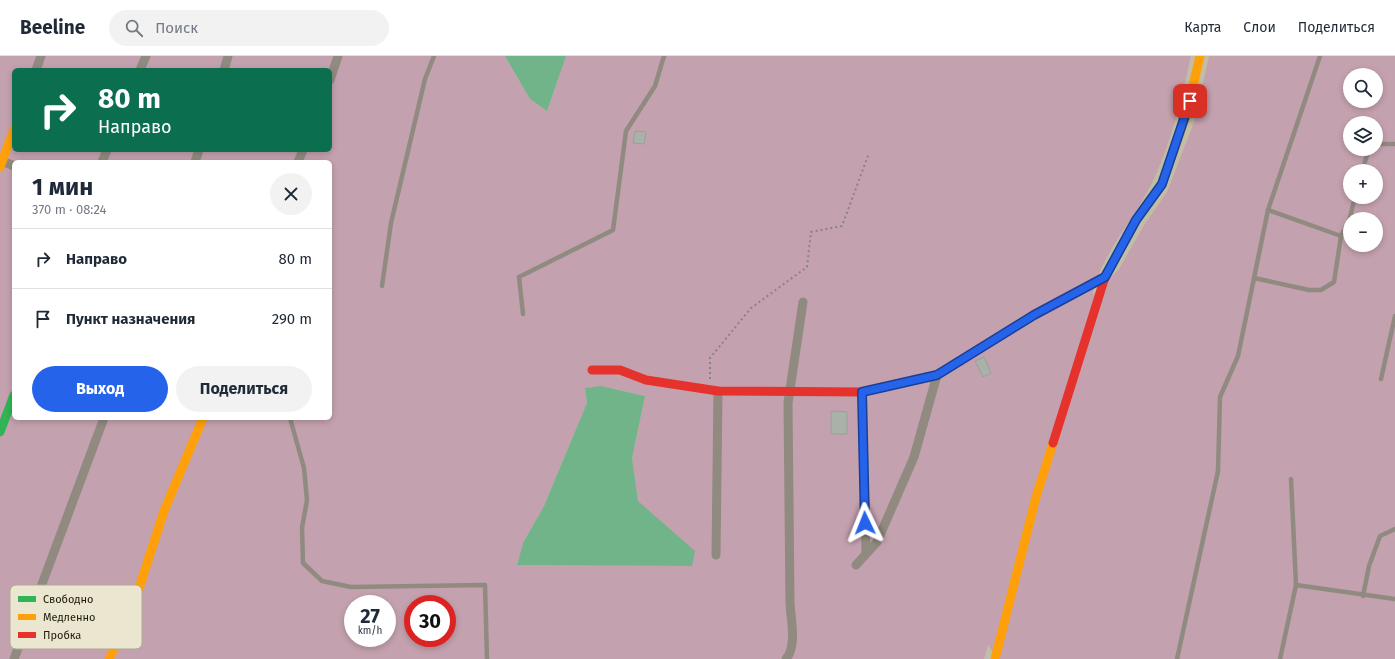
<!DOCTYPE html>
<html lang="ru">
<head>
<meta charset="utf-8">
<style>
  :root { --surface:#fff; --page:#f2f2f3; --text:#1f2937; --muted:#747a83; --line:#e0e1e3; --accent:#2563eb }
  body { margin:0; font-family:"Fira Sans",sans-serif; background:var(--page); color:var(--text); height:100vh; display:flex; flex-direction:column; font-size:15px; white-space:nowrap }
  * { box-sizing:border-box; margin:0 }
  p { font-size:13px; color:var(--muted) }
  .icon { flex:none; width:22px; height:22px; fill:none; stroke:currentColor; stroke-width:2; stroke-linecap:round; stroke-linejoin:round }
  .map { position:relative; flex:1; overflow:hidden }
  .side { position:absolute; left:12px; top:104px; width:320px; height:260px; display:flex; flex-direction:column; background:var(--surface); border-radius:6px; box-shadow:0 2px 6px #0003 }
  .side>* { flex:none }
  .banner { position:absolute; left:12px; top:12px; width:320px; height:84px; border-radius:6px; box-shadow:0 2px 6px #0003; background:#0b6e4f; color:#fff; overflow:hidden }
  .tools { position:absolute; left:1343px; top:12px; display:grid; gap:8px }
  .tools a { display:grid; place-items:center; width:40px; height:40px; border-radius:50%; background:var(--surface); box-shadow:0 2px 6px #0003; font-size:20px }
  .speed { position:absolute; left:344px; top:539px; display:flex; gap:8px; font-size:20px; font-weight:700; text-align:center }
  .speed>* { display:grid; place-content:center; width:52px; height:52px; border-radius:50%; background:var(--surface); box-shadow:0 2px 6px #0003; line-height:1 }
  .speed small { font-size:10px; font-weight:400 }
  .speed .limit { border:6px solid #d22; background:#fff; color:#111 }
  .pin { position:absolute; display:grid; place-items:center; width:34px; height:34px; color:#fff; margin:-17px; border-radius:8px; box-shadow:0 2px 6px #0006 }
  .me { position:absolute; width:44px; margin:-22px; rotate:358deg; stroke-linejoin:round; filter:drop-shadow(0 0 3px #0008) }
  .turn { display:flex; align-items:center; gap:14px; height:84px; padding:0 20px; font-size:18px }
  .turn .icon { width:52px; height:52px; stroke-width:2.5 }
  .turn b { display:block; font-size:28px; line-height:34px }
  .round { display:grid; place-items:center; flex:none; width:42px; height:42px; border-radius:21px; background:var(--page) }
  .summary { display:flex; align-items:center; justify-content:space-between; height:68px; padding:0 20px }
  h1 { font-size:24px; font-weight:700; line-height:30px }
  .action { display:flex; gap:8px; margin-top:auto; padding:8px 20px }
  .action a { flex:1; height:46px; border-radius:24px; background:var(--accent); color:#fff; font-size:16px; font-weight:700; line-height:46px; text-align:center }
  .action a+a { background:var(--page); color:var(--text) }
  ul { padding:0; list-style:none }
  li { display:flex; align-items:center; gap:12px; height:60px; padding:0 20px; border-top:1px solid var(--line) }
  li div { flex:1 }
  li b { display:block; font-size:15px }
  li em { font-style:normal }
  header { display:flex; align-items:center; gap:24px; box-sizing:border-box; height:56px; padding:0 20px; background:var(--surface); border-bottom:1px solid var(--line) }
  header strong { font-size:19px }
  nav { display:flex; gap:22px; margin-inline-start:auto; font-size:14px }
  .search { width:280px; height:36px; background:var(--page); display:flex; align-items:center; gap:10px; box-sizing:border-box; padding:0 14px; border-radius:22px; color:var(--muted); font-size:15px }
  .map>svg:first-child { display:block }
  .green { fill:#c4a1ae; fill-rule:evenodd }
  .water { fill:#72b489 }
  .building { fill:#a9b1a9; stroke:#98a199 }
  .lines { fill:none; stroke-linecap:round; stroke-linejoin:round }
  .path { stroke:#8a857c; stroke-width:2; stroke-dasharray:2 3; stroke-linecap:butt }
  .lane { stroke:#908a81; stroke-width:4.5 }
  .street { stroke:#908a81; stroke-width:9 }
  .fast { stroke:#30b455; stroke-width:9 }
  .slow { stroke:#ff9f0a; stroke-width:9 }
  .jam { stroke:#e5322d; stroke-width:9 }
  .route-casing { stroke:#184099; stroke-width:10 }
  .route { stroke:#2563eb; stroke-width:7 }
  .key { fill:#ebe6cf; stroke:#aea994; stroke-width:1 }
  .key-label { font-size:11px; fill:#1e1b09 }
</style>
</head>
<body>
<header>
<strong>Beeline</strong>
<div class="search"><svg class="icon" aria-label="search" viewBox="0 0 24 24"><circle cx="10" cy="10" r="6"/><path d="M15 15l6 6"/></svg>Поиск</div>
<nav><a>Карта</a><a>Слои</a><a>Поделиться</a></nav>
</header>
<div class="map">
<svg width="1395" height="603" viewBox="0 0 1395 603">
  <rect width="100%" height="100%" fill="#c2bea6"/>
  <path class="green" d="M0 0H505L530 43 547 55 566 0H1191C1182 41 1172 84 1154 123 1138 159 1098 201 1093 239L1119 213 1144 169 1167 136 1194 66 1209 0H1395V603H998L988 589 984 603H0ZM14 14H330V94H14ZM1350 19H1376V45H1350ZM1350 67H1376V93H1350ZM14 106H330V362H14ZM1350 115H1376V141H1350ZM1350 163H1376V189H1350ZM601 330 645 340 632 402 638 445 692 510 517 509 523 487 544 450 587 347 585 332ZM353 548H387V582H353ZM413 548H447V582H413Z"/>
  <g class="water">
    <polygon points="505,0 566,0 547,55 530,43"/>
    <polygon points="601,330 645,340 632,402 638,445 695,495 692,510 517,509 523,487 544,450 587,347 585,332"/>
  </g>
  <g class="building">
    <polygon points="635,75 646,76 644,88 633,87"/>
    <polygon points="984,301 991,317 983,321 975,305"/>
    <polygon points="831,355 847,356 847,378 831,378"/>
  </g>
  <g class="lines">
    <polyline class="path" points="710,323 710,302 751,252 807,211 811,176 842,170 869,97"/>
    <g class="lane">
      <polyline points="1376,88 1395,88"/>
      <polyline points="1362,115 1369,93"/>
      <polyline points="1268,154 1341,180"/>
      <polyline points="1254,222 1309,234 1321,234 1334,226 1341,180 1349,165 1355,141"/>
      <polyline points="382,230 391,167 425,23 434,0"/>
      <polyline points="523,258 519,221 613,174 626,75 655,30 664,0"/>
      <polyline points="1381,323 1395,260"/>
      <polyline points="290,362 304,412 307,444 302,472 303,507 322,525 351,531 485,529 487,603"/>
      <polyline points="1296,529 1395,543"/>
      <polyline points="1363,540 1369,510 1380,480 1395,473"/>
      <polyline points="1177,603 1218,415 1220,341 1238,300 1268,154 1320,0"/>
      <polyline points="1280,603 1296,529 1291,423"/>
    </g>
    <g class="street">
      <polyline points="36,14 41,0"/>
      <polyline points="140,14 146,0"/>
      <polyline points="224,14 228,0"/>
      <polyline points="330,24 338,0"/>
      <polyline points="0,104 14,110"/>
      <polyline points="102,106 107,94"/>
      <polyline points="195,106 199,94"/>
      <polyline points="298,106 303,94"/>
      <polyline points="862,336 866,496"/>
      <polyline points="716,499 718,335"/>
      <polyline points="856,509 877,486 914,401 937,319"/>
      <polyline points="14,603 104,362"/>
      <path d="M786 603C797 590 791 564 790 548L788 347 803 246"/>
    </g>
    <polyline class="fast" points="0,376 14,339"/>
    <g class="slow">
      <polyline points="0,111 14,73"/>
      <polyline points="1148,147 1162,128 1186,60 1200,0"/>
      <polyline points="882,331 937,319 1034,259 1105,221"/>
      <polyline points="109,603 129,563 164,455 203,362"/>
      <polyline points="995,603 1036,441 1053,387"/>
    </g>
    <g class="jam">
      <polyline points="592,314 620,314 646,324 718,335 862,336 882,331"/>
      <polyline points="1053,387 1105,221 1136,164 1148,147"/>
    </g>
  </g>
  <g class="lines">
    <defs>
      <polyline id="route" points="865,467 862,336 937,319 1034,259 1105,221 1136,164 1162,128 1190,45"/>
    </defs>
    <use href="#route" class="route-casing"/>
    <use href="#route" class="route"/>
  </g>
  <rect x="10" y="529" width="132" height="64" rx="6" class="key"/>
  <rect x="18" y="540" width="18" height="6" fill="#30b455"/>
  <rect x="18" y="558" width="18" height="6" fill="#ff9f0a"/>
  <rect x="18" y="576" width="18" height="6" fill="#e5322d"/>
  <g class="key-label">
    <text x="43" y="547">Свободно</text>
    <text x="43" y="565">Медленно</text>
    <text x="43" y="583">Пробка</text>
  </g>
</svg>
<div class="tools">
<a><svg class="icon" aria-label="search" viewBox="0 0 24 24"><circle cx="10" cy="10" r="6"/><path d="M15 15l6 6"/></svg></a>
<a><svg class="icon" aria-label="layers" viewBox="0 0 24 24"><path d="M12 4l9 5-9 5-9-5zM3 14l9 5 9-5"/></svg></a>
<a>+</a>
<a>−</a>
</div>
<div class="speed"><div>27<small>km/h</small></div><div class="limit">30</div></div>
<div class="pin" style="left:1190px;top:45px;background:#d93025"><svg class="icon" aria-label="arrive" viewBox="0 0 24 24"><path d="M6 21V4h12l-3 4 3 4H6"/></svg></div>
<svg class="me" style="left:865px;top:467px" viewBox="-20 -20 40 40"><path d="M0-17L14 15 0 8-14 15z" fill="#2563eb" stroke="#fff" stroke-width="4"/></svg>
<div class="banner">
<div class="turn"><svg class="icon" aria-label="right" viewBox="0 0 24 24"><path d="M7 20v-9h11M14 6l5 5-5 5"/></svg><div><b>80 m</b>Направо</div></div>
</div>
<section class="side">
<div class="summary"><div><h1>1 мин</h1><p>370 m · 08:24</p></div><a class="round"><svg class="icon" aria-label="close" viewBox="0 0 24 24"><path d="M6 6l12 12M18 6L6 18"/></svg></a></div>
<ul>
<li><svg class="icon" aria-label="right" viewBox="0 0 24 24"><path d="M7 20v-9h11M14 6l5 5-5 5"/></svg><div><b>Направо</b></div><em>80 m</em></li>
<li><svg class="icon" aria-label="arrive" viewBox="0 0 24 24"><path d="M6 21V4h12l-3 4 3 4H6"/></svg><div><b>Пункт назначения</b></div><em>290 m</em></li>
</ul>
<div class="action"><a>Выход</a><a>Поделиться</a></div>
</section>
</div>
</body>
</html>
